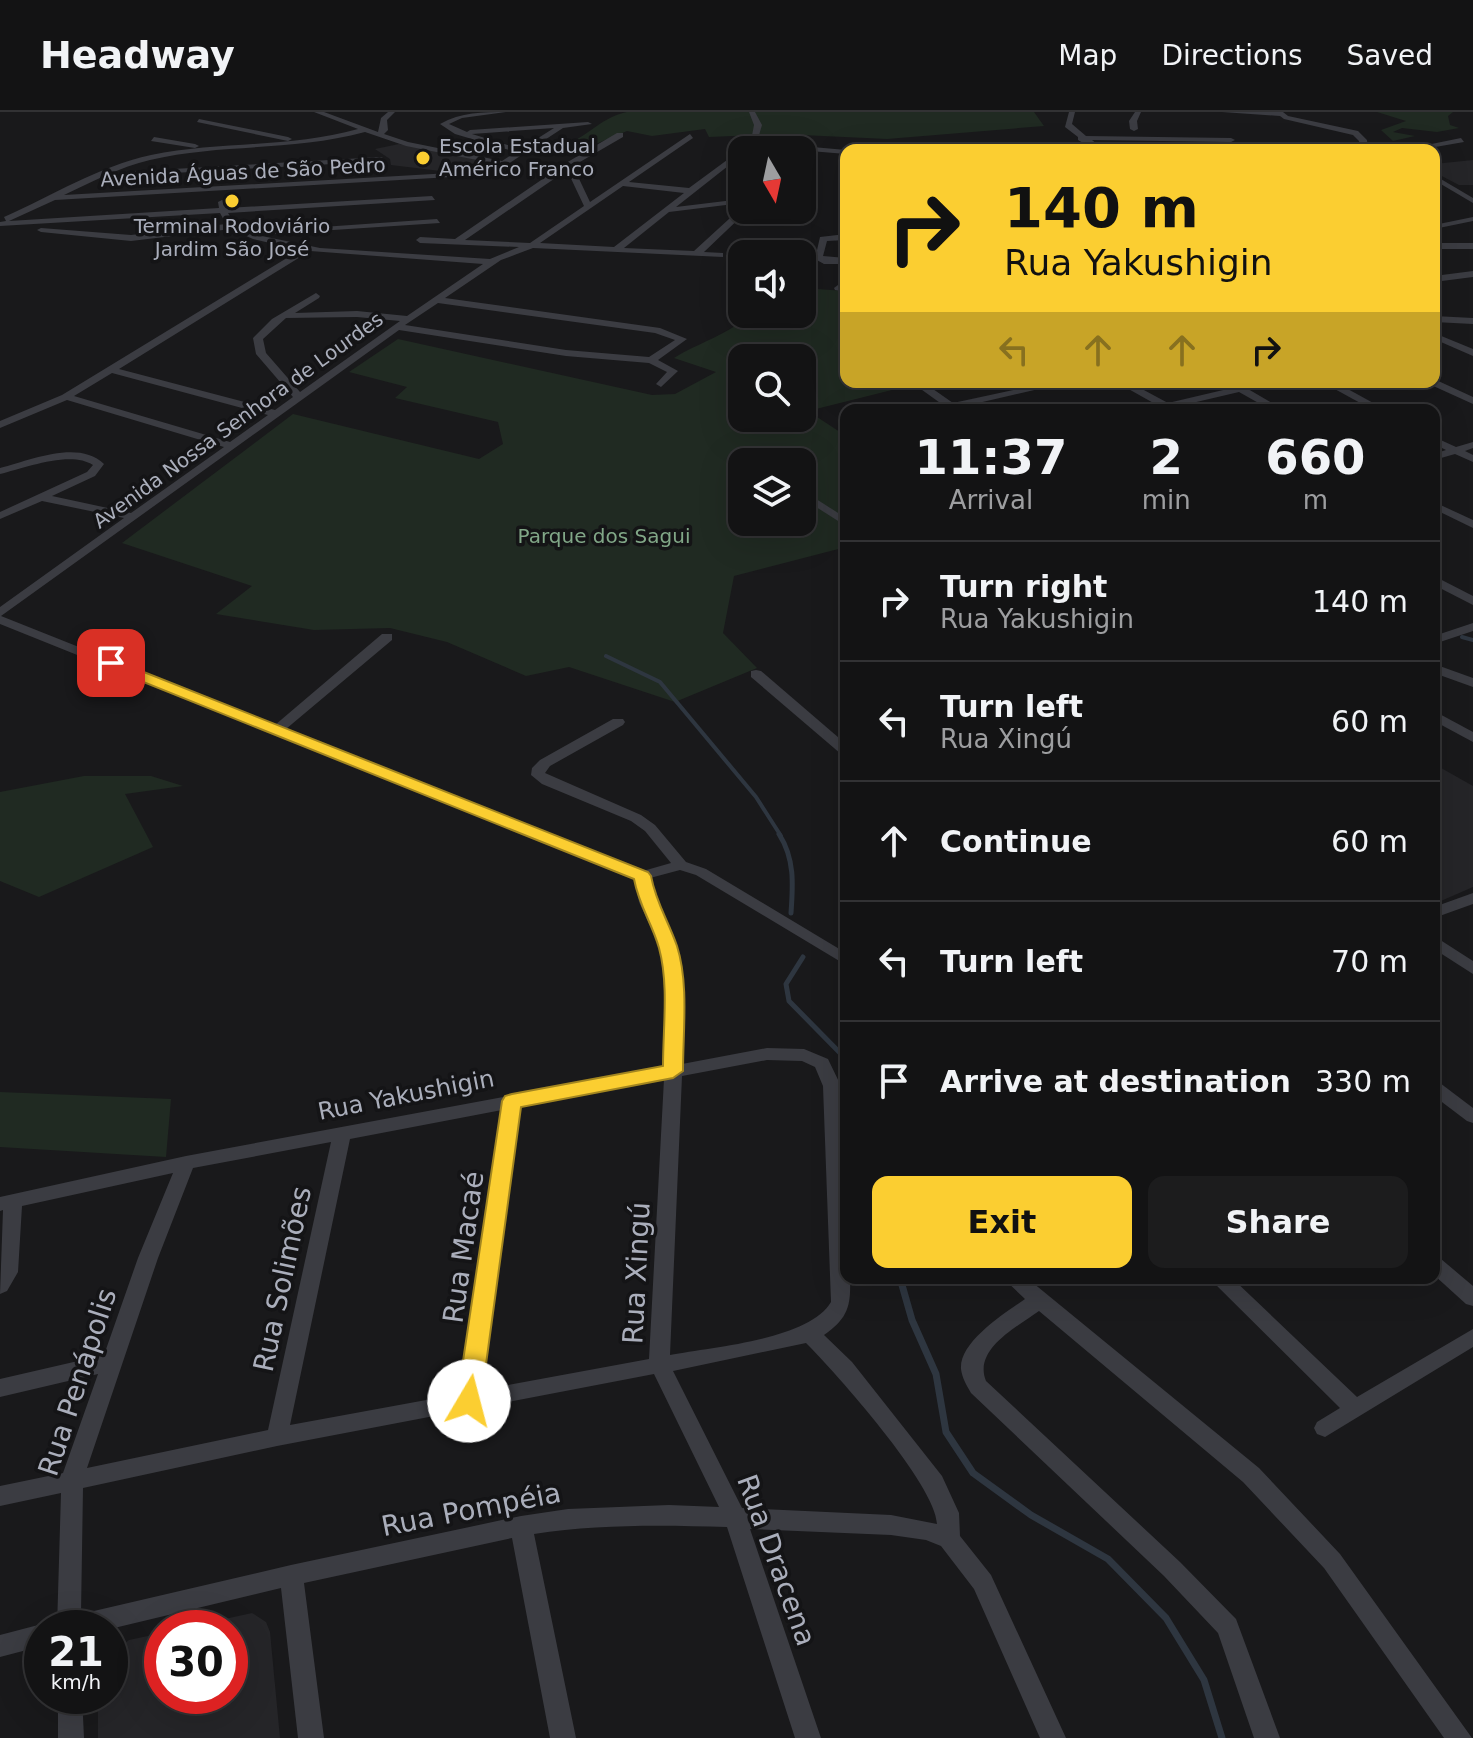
<!DOCTYPE html>
<html lang="en">
<head>
<meta charset="utf-8">
<style>
  :root { --surface:#131314; --page:#1c1c1d; --text:#f1f3f6; --muted:#9d9ea0; --line:#323234; --accent:#fbce31 }
  body { margin:0; font-family:"DejaVu Sans",sans-serif; background:var(--page); color:var(--text); height:100vh; display:flex; flex-direction:column; font-size:30px; white-space:nowrap }
  * { box-sizing:border-box; margin:0 }
  p { font-size:26px; color:var(--muted) }
  .icon { flex:none; width:44px; height:44px; fill:none; stroke:currentColor; stroke-width:2; stroke-linecap:round; stroke-linejoin:round }
  .map { position:relative; flex:1; overflow:hidden }
  .drawer { position:absolute; left:840px; top:292px; width:600px; height:880px; display:flex; flex-direction:column; background:var(--surface); border-radius:16px; box-shadow:0 8px 32px #0002,0 0 0 2px var(--line) }
  .drawer>* { flex:none }
  .banner { position:absolute; left:840px; top:32px; width:600px; height:244px; border-radius:16px; box-shadow:0 8px 32px #0002,0 0 0 2px var(--line); background:#fbce31; color:#111; overflow:hidden }
  .needle { width:52px; rotate:171deg }
  .buttons { position:absolute; left:728px; top:24px; display:grid; gap:16px }
  .buttons a { display:grid; place-items:center; width:88px; height:88px; border-radius:16px; background:var(--surface); box-shadow:0 8px 32px #0002,0 0 0 2px var(--line); font-size:40px }
  .speed { position:absolute; left:24px; top:1498px; display:flex; gap:16px; font-size:40px; font-weight:700; text-align:center }
  .speed>* { display:grid; place-content:center; width:104px; height:104px; border-radius:50%; background:var(--surface); box-shadow:0 8px 32px #0002,0 0 0 2px var(--line); line-height:1 }
  .speed small { font-size:20px; font-weight:400 }
  .speed .limit { border:12px solid #d22; background:#fff; color:#111 }
  .pin { position:absolute; display:grid; place-items:center; width:68px; height:68px; color:#fff; margin:-34px; border-radius:16px; box-shadow:0 4px 12px #0006 }
  .me { position:absolute; width:88px; margin:-44px; rotate:8deg; stroke-linejoin:round; filter:drop-shadow(0 0 6px #0008) }
  .turn { display:flex; align-items:center; gap:28px; height:168px; padding:0 32px; font-size:36px }
  .turn .icon { width:104px; height:104px; stroke-width:2.5 }
  .turn b { display:block; font-size:56px; line-height:68px }
  .lanes { display:flex; align-items:center; height:76px; padding:0 32px; background:#0003; justify-content:center; gap:40px; direction:ltr }
  .lanes .off { opacity:.35 }
  .eta { display:flex; justify-content:space-evenly; align-items:center; height:136px; text-align:center }
  .eta b { font-size:48px; font-weight:800; line-height:56px }
  .button { display:flex; gap:16px; margin-top:auto; padding:16px 32px }
  .button a { flex:1; height:92px; border-radius:16px; background:var(--accent); color:#111; font-size:32px; font-weight:800; line-height:92px; text-align:center }
  .button a+a { background:var(--page); color:var(--text) }
  ul { padding:0; list-style:none }
  li { display:flex; align-items:center; gap:24px; height:120px; padding:0 32px; border-top:2px solid var(--line) }
  li div { flex:1 }
  li b { display:block; font-size:30px }
  li em { font-style:normal }
  header { display:flex; align-items:center; gap:48px; box-sizing:border-box; height:112px; padding:0 40px; background:var(--surface); border-bottom:2px solid var(--line) }
  header strong { font-size:38px }
  nav { display:flex; gap:44px; margin-inline-start:auto; font-size:28px }
  .map>svg:first-child { display:block }
  .built { fill:#252528 }
  .green { fill:#202a22; fill-rule:evenodd }
  .lines { fill:none; stroke-linecap:round; stroke-linejoin:round }
  .stream-far2 { stroke:#2e3640; stroke-width:4 }
  .stream-far1 { stroke:#2e3640; stroke-width:5 }
  .stream { stroke:#2e3640; stroke-width:7 }
  .minor { fill:#3b3c42; fill-rule:evenodd }
  .route { fill:#fbce31; stroke:#a38620; stroke-width:2 }
  .poi-dot { fill:#fbce31; stroke:#141416; stroke-width:3 }
  .labels { text-anchor:middle; stroke-width:7; stroke-linejoin:round; paint-order:stroke }
  .far-poi-label { font-size:20px; fill:#aaaebb; stroke:#141416; text-anchor:start }
  .far-street-label { font-size:20px; fill:#aaaebb; stroke:#141416 }
  .far-park-label { font-size:20px; fill:#81a787; stroke:#141416 }
  .street-label { font-size:24px; fill:#aaaebb; stroke:#141416 }
  .near-street-label { font-size:28px; fill:#aaaebb; stroke:#141416 }
</style>
</head>
<body>
<header>
<strong>Headway</strong>
<nav><a>Map</a><a>Directions</a><a>Saved</a></nav>
</header>
<div class="map">
<svg width="1473" height="1626" viewBox="0 0 1473 1626">
  <rect width="100%" height="100%" fill="#19191b"/>
  <g class="built">
    <polygon points="399,32 493,51 495,52 457,61 391,53 390,47 375,37"/>
    <polygon points="1473,48 1473,73 1459,73 1434,60 1434,52"/>
    <polygon points="1434,652 1473,674 1473,775 1434,792"/>
    <polygon points="252,1501 266,1510 270,1520 280,1626 98,1626 98,1584 110,1584 110,1543 129,1528 162,1521 162,1584 230,1584 230,1516 184,1516"/>
  </g>
  <g class="green">
    <path d="M627 0H1034L1044 14 887 27 780 22 709 25 705 17 652 24 627 19 598 31 571 35 566 33C589 23 604 4 627 0Z"/>
    <polygon points="1377,0 1453,0 1448,4 1450,13 1459,16 1437,20 1402,16 1393,20 1415,24 1393,29 1381,18 1406,9"/>
    <path d="M802 176 846 179V224L840 228 846 232V270H907L912 273 808 299 846 324V435L734 464 723 521 757 556 675 590 569 555 526 564 447 530 390 516 314 518 216 502 252 474 122 431 293 302 479 347 503 332 498 310 395 286 407 275 349 260 398 227 652 283 675 282 716 260 674 246C698 231 730 222 750 202H802ZM742 246H802V306H742ZM742 350H802V410H742Z"/>
    <polygon points="84,664 151,664 183,674 125,682 153,735 39,785 0,769 0,680"/>
    <polygon points="0,980 171,987 166,1045 0,1035"/>
  </g>
  <g class="lines">
    <g class="stream-far2">
      <polyline points="1462,525 1473,528"/>
      <polyline points="606,544 660,570 756,685 781,724"/>
    </g>
    <g class="stream-far1">
      <path d="M779 722C795 747 793 773 791 801"/>
      <polyline points="803,845 786,872 789,889 846,947"/>
    </g>
    <polyline class="stream" points="900,1166 912,1208 936,1262 946,1320 973,1361 1031,1403 1108,1447 1166,1506 1204,1568 1222,1626"/>
    <g class="minor">
      <path d="M314 0H324L378 20 381 6 388 0H395L387 8 388 18 384 22 408 30 502 49 516 40 455 22 440 12C461 0 483 0 506 0L462 6 449 12 467 20 470 18 588 10 592 12 563 16 502 56 468 64 55 88 9 109 219 96 218 90 222 88 226 90 227 96 432 84 435 88 228 101 234 111H244V115L241 116 250 120 437 107 440 111 257 123 320 136 490 147 519 135 420 131 416 128 420 125 455 127 566 51 617 21H623V25L573 54 590 90 690 22 693 26 629 70 689 76 742 37 745 38H742V43L676 95 742 87V91L669 100 624 136 694 139 741 96 748 98 704 140 723 141V145L533 136 501 148 445 186 660 216 687 227 658 248 678 259 661 275 656 272 667 260 649 251 566 244 399 218 1 504 275 613 382 522H392V528L286 617 643 759 671 751 645 719 631 709 542 672 531 663 532 656 540 648 613 607H623L625 610 623 613 550 654 545 661 641 703 655 713 686 750 706 757 846 841V853L696 763 680 758 650 766 655 790 675 833 681 859 682 952 767 936 804 937 828 947 841 974 846 1083V1166H850C851 1194 848 1206 824 1223L852 1250 942 1364 959 1401 960 1424 991 1463 1066 1626H1040L974 1477 941 1434 926 1428 891 1423 750 1417 821 1626H795L727 1415C663 1413 598 1412 534 1422L576 1626H550L512 1426 304 1471 324 1626H298L281 1476 110 1517 57 1516 61 1381 0 1394V1374L63 1361 98 1262 0 1285V1267L104 1243 138 1146 173 1061 22 1094 18 1160 7 1179 0 1182 3 1098 0 1099V1085L186 1044 664 955 665 859 659 833 639 790 635 767 0 512V495L124 406 42 389 0 407V400L87 360 93 353C71 338 24 356 0 362V356C30 348 79 327 104 352L95 364 52 384 131 401 224 335 67 288 0 316V309L62 283 300 138 253 127 231 117 131 129 41 120 37 118 41 116 131 123 226 112 220 101 0 114V110L6 109 4 105C52 84 99 54 151 43 219 29 290 36 358 17ZM554 16 521 37 472 22ZM365 20 406 34 497 52 468 60 64 83C92 70 120 55 150 48 221 31 291 40 365 20ZM567 58 584 94 530 131 465 128ZM623 74 684 81 614 135 540 131ZM310 139 483 152 407 204 357 199 295 201 319 186 320 184 316 181 272 207 253 226 256 242 293 285 275 298 119 257ZM438 191 655 221 675 228 649 245 566 238 405 213ZM357 205 400 209 300 280 266 241 263 227 286 206ZM112 261 268 303 230 330 74 284ZM767 948 802 949 815 955 823 974 831 1190C809 1228 711 1235 670 1243L682 964ZM664 967 649 1247 481 1278 520 995ZM502 998 459 1282 290 1313 350 1027ZM331 1030 268 1318 87 1356 158 1146 193 1056ZM806 1231C836 1261 936 1373 937 1412L891 1403 742 1396 673 1259ZM654 1262 719 1395 669 1393 568 1397 521 1404 291 1453 81 1502 83 1376 277 1334Z"/>
      <polygon points="749,0 755,0 762,13 757,30 846,38 846,42 750,34 754,13"/>
      <polygon points="1069,0 1075,0 1072,12 1086,24 1231,26 1235,28 1231,30 1092,28 1104,38 1095,38 1078,28 1078,25 1065,15"/>
      <polygon points="1135,0 1141,0 1137,9 1138,17 1134,19 1130,17 1129,9"/>
      <polygon points="1222,0 1283,0 1288,4 1358,19 1367,28 1368,38 1360,38 1359,29 1353,23 1284,7 1280,4"/>
      <polygon points="199,7 288,25 292,27 288,29 197,10"/>
      <polygon points="154,25 195,32 199,34 195,36 151,29"/>
      <polygon points="1461,26 1464,30 1418,38 1402,38"/>
      <polygon points="382,45 385,49 121,64 117,62 121,60"/>
      <polygon points="1434,63 1473,86 1473,91 1434,68"/>
      <polygon points="1473,105 1473,109 1434,117 1434,113"/>
      <polygon points="846,122 846,128 827,129 823,144 846,146 846,152 824,152 815,147 820,125"/>
      <rect x="1434" y="131" width="39" height="6"/>
      <polygon points="1473,159 1473,165 1434,170 1434,164"/>
      <polygon points="838,173 846,174 846,180 835,178 834,176"/>
      <polygon points="1434,204 1473,206 1473,212 1434,210"/>
      <polygon points="1434,221 1473,237 1473,244 1434,227"/>
      <polygon points="1434,267 1473,285 1473,292 1429,272 1428,270 1434,270"/>
      <polygon points="911,270 923,270 953,291 1050,270 1069,270 948,298 929,298 943,293"/>
      <polygon points="1116,270 1129,270 1168,291 1236,275 1240,277 1241,273 1274,270 1248,277 1284,298 1271,298 1239,280 1175,295 1174,298 1144,298 1157,293"/>
      <polygon points="1322,270 1335,270 1386,298 1373,298"/>
      <polygon points="1434,325 1456,335 1473,330 1473,336 1465,339 1473,343 1473,350 1455,342 1434,348 1434,342 1446,338 1434,332"/>
      <polygon points="802,378 846,406 846,414 802,386"/>
      <polygon points="1434,390 1473,408 1473,416 1434,397"/>
      <polygon points="1434,464 1473,484 1473,493 1434,473"/>
      <polygon points="1473,511 1473,519 1434,532 1434,524"/>
      <polygon points="1434,552 1473,566 1473,575 1434,561"/>
      <polygon points="756,558 761,559 846,632 846,643 841,642 751,565 751,559"/>
      <polygon points="1434,599 1473,620 1473,630 1434,609"/>
      <polygon points="1473,781 1473,792 1434,806 1434,795"/>
      <polygon points="1434,824 1473,849 1473,862 1434,837"/>
      <polygon points="1434,969 1440,971 1473,996 1473,1011 1467,1009 1434,984"/>
      <polygon points="1434,1144 1441,1147 1473,1174 1473,1194 1466,1192 1434,1163"/>
      <path d="M1003 1166H1027L1259 1356 1340 1442 1472 1626H1444L1324 1456 1243 1370 1039 1199C1017 1215 973 1237 986 1269L1180 1450 1236 1507 1280 1626H1254L1218 1521 1164 1464 971 1281C967 1274 962 1266 961 1257 959 1230 1005 1201 1025 1187Z"/>
      <polygon points="1209,1166 1232,1166 1357,1285 1473,1217 1473,1235 1325,1325 1317,1322 1314,1316 1317,1310 1340,1296"/>
      <polygon points="42,1512 51,1516 42,1516 42,1534 0,1545 0,1523"/>
      <polygon points="58,1584 82,1584 84,1626 58,1626"/>
    </g>
  </g>
  <path class="route" d="M111 547 648 760 651 764C656 791 668 808 677 834 689 872 683 919 683 959L673 966 521 995 481 1289 478 1296 469 1299 461 1296 457 1289 502 989 505 984 512 982 663 954C663 916 669 873 659 836 652 811 639 794 634 767L106 555 104 551Z"/>
  <g class="poi-dot">
    <circle cx="423" cy="46" r="8"/>
    <circle cx="232" cy="89" r="8"/>
  </g>
  <g class="labels">
    <g class="far-poi-label">
      <text x="439" y="41">Escola Estadual<tspan x="439" dy="23">Américo Franco</tspan></text>
      <text x="232" y="121" text-anchor="middle">Terminal Rodoviário<tspan x="232" dy="23">Jardim São José</tspan></text>
    </g>
    <g class="far-street-label">
      <text transform="translate(243 60) rotate(-3)" y="7">Avenida Águas de São Pedro</text>
      <text transform="translate(238 308) rotate(-36)" y="7">Avenida Nossa Senhora de Lourdes</text>
    </g>
    <g class="far-park-label">
      <text x="604" y="431">Parque dos Sagui</text>
    </g>
    <g class="street-label">
      <text transform="translate(406 983) rotate(-11)" y="8">Rua Yakushigin</text>
    </g>
    <g class="near-street-label">
      <text transform="translate(463 1135) rotate(-82)" y="10">Rua Macaé</text>
      <text transform="translate(636 1161) rotate(-87)" y="10">Rua Xingú</text>
      <text transform="translate(282 1167) rotate(-78)" y="10">Rua Solimões</text>
      <text transform="translate(77 1270) rotate(-72)" y="10">Rua Penápolis</text>
      <text transform="translate(471 1397) rotate(-11)" y="10">Rua Pompéia</text>
      <text transform="translate(777 1448) rotate(70)" y="10">Rua Dracena</text>
    </g>
  </g>
</svg>
<div class="buttons">
<a><svg class="needle" viewBox="-14 -14 28 28"><path d="M0-13l5 13h-10z" fill="#e53935"/><path d="M0 13l5-13h-10z" fill="#9d9ea0"/></svg></a>
<a><svg class="icon" aria-label="sound" viewBox="0 0 24 24"><path d="M4 9h4l5-4v14l-5-4H4zM17 9q2 3 0 6"/></svg></a>
<a><svg class="icon" aria-label="search" viewBox="0 0 24 24"><circle cx="10" cy="10" r="6"/><path d="M15 15l6 6"/></svg></a>
<a><svg class="icon" aria-label="layers" viewBox="0 0 24 24"><path d="M12 4l9 5-9 5-9-5zM3 14l9 5 9-5"/></svg></a>
</div>
<div class="speed"><div>21<small>km/h</small></div><div class="limit">30</div></div>
<div class="pin" style="left:111px;top:551px;background:#d93025"><svg class="icon" aria-label="arrive" viewBox="0 0 24 24"><path d="M6 21V4h12l-3 4 3 4H6"/></svg></div>
<svg class="me" style="left:469px;top:1289px" viewBox="-20 -20 40 40"><circle r="19" fill="#fff"/><path d="M0-13L10 11 0 6-10 11z" fill="#fbce31"/></svg>
<div class="banner">
<div class="turn"><svg class="icon" aria-label="right" viewBox="0 0 24 24"><path d="M7 20v-9h11M14 6l5 5-5 5"/></svg><div><b>140 m</b>Rua Yakushigin</div></div>
<div class="lanes"><svg class="icon off" aria-label="left" viewBox="0 0 24 24"><path d="M17 20v-9H6M10 6l-5 5 5 5"/></svg><svg class="icon off" aria-label="ahead" viewBox="0 0 24 24"><path d="M12 20V5M6 11l6-6 6 6"/></svg><svg class="icon off" aria-label="ahead" viewBox="0 0 24 24"><path d="M12 20V5M6 11l6-6 6 6"/></svg><svg class="icon" aria-label="right" viewBox="0 0 24 24"><path d="M7 20v-9h11M14 6l5 5-5 5"/></svg></div>
</div>
<section class="drawer">
<div class="eta">
<div><b>11:37</b><p>Arrival</p></div>
<div><b>2</b><p>min</p></div>
<div><b>660</b><p>m</p></div>
</div>
<ul>
<li><svg class="icon" aria-label="right" viewBox="0 0 24 24"><path d="M7 20v-9h11M14 6l5 5-5 5"/></svg><div><b>Turn right</b><p>Rua Yakushigin</p></div><em>140 m</em></li>
<li><svg class="icon" aria-label="left" viewBox="0 0 24 24"><path d="M17 20v-9H6M10 6l-5 5 5 5"/></svg><div><b>Turn left</b><p>Rua Xingú</p></div><em>60 m</em></li>
<li><svg class="icon" aria-label="ahead" viewBox="0 0 24 24"><path d="M12 20V5M6 11l6-6 6 6"/></svg><div><b>Continue</b></div><em>60 m</em></li>
<li><svg class="icon" aria-label="left" viewBox="0 0 24 24"><path d="M17 20v-9H6M10 6l-5 5 5 5"/></svg><div><b>Turn left</b></div><em>70 m</em></li>
<li><svg class="icon" aria-label="arrive" viewBox="0 0 24 24"><path d="M6 21V4h12l-3 4 3 4H6"/></svg><div><b>Arrive at destination</b></div><em>330 m</em></li>
</ul>
<div class="button"><a>Exit</a><a>Share</a></div>
</section>
</div>
</body>
</html>
